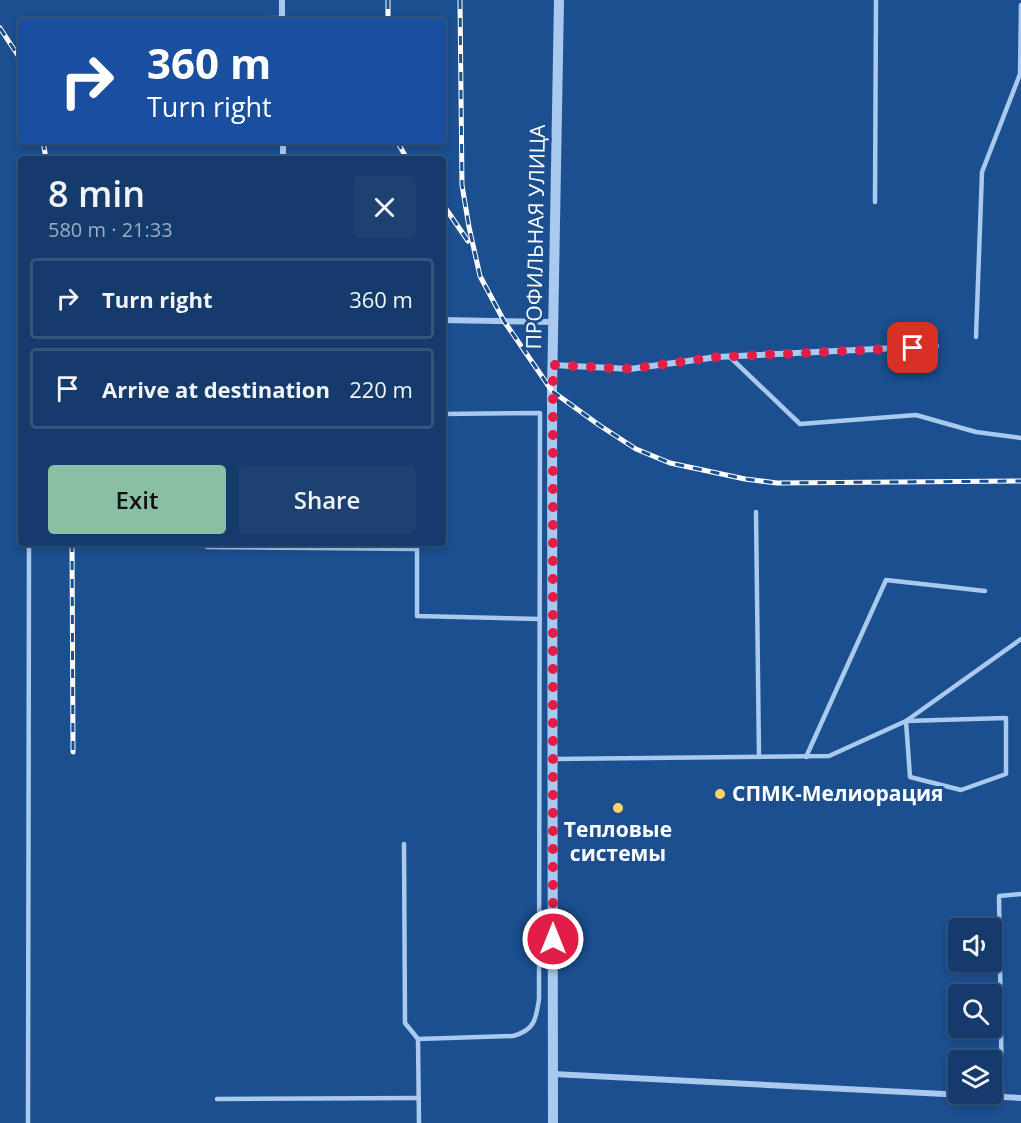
<!DOCTYPE html>
<html lang="en">
<head>
<meta charset="utf-8">
<style>
  :root { --surface:#143b6b; --page:#1d4271; --text:#f1f3f6; --muted:#9dadc1; --line:#33557e; --accent:#8abfa5 }
  body { margin:0; font-family:"Open Sans",sans-serif; background:var(--page); color:var(--text); height:100vh; display:flex; flex-direction:column; font-size:22px; white-space:nowrap }
  * { box-sizing:border-box; margin:0 }
  p { font-size:20px; color:var(--muted) }
  .icon { flex:none; width:33px; height:33px; fill:none; stroke:currentColor; stroke-width:2; stroke-linecap:round; stroke-linejoin:round }
  .map { position:relative; flex:1; overflow:hidden }
  .drawer { position:absolute; left:18px; top:156px; width:428px; height:390px; display:flex; flex-direction:column; background:var(--surface); border-radius:6px; box-shadow:0 3px 9px #0003,0 0 0 2px var(--line) }
  .drawer>* { flex:none }
  .top-card { position:absolute; left:18px; top:18px; width:428px; height:126px; border-radius:6px; box-shadow:0 3px 9px #0003,0 0 0 2px var(--line); background:#1a4fa0; color:#fff; overflow:hidden }
  .tools { position:absolute; left:948px; top:918px; display:grid; gap:12px }
  .tools a { display:grid; place-items:center; width:54px; height:54px; border-radius:6px; background:var(--surface); box-shadow:0 3px 9px #0003,0 0 0 2px var(--line); font-size:30px }
  .pin { position:absolute; display:grid; place-items:center; width:51px; height:51px; color:#fff; margin:-26px; border-radius:12px; box-shadow:0 3px 9px #0006 }
  .me { position:absolute; width:66px; margin:-33px; rotate:0deg; stroke-linejoin:round; filter:drop-shadow(0 0 4px #0008) }
  .turn { display:flex; align-items:center; gap:21px; height:126px; padding:0 30px; font-size:27px }
  .turn .icon { width:78px; height:78px; stroke-width:2.5 }
  .turn b { display:block; font-size:42px; line-height:51px }
  .round { display:grid; place-items:center; flex:none; width:63px; height:63px; border-radius:6px; background:var(--page) }
  .summary { display:flex; align-items:center; justify-content:space-between; height:102px; padding:0 30px }
  h1 { font-size:36px; font-weight:600; line-height:45px }
  .button { display:flex; gap:12px; margin-top:auto; padding:12px 30px }
  .button a { flex:1; height:69px; border-radius:6px; background:var(--accent); color:#111; font-size:24px; font-weight:600; line-height:69px; text-align:center }
  .button a+a { background:var(--page); color:var(--text) }
  ul { padding:0; list-style:none }
  li { display:flex; align-items:center; gap:18px; height:81px; margin:0 12px 9px; padding:0 18px; border:3px solid var(--line); border-radius:6px }
  li div { flex:1 }
  li b { display:block; font-size:22px }
  li em { font-style:normal }
  .map>svg:first-child { display:block }
  .lines { fill:none; stroke-linecap:round; stroke-linejoin:round }
  .service { stroke:#a9c9ee; stroke-width:4.5 }
  .minor { stroke:#a9c9ee; stroke-width:6 }
  .tertiary { stroke:#a9c9ee; stroke-width:10 }
  .rail-casing { stroke:#fff; stroke-width:5 }
  .rail { stroke:#1b4f8f; stroke-width:3; stroke-dasharray:9; stroke-linecap:butt }
  .route { stroke:#e11d48; stroke-width:10; stroke-dasharray:0 18 }
  .poi-dot { fill:#ffd166; stroke:#1b4f8f; stroke-width:2 }
  .labels { text-anchor:middle; stroke-width:6; stroke-linejoin:round; paint-order:stroke }
  .street-label { font-size:21px; fill:#fff; stroke:#1b4f8f }
  .poi-label { font-size:21px; font-weight:bold; fill:#fff; stroke:#1b4f8f; text-anchor:start }
</style>
</head>
<body>
<div class="map">
<svg width="1021" height="1123" viewBox="0 0 1021 1123">
  <rect width="100%" height="100%" fill="#1b4f8f"/>
  <g class="lines">
    <g class="service">
      <polyline points="133,21 282,18"/>
      <polyline points="875,202 876,0"/>
      <polyline points="976,337 982,172 1020,74 1021,5"/>
      <polyline points="730,357 800,424 916,415 976,432 1021,438"/>
      <polyline points="756,512 759,757"/>
      <polyline points="207,547 417,549 417,616 540,619"/>
      <polygon points="1006,718 1006,774 961,790 910,777 906,721"/>
      <polyline points="806,757 886,580 985,591"/>
      <polyline points="553,759 829,756 906,721 1021,639"/>
      <polyline points="404,844 405,1023 418,1039"/>
      <polyline points="1002,1097 999,896 1021,894"/>
      <polyline points="217,1099 419,1098"/>
      <polyline points="28,1123 29,543"/>
      <path d="M419 1123 418 1039 513 1036C535 1030 536 1019 539 999L540 413 442 414"/>
    </g>
    <g class="minor">
      <polyline points="282,0 282,21"/>
      <polyline points="283,141 283,159"/>
      <polyline points="442,320 554,322"/>
      <polyline points="553,365 630,369 717,357 936,346"/>
      <polyline points="553,1074 1021,1098"/>
    </g>
    <polyline class="tertiary" points="553,1123 552,391 559,0"/>
    <defs>
      <g id="rail">
        <polyline points="388,0 388,21"/>
        <polyline points="460,0 462,185 469,227 480,276 504,321 552,391 599,425 636,449 670,463 745,479 777,483 1021,481"/>
        <polyline points="0,28 21,60"/>
        <polyline points="43,141 46,159"/>
        <polyline points="397,141 407,159"/>
        <polyline points="442,203 468,241"/>
        <polyline points="72,543 73,752"/>
      </g>
    </defs>
    <use href="#rail" class="rail-casing"/>
    <use href="#rail" class="rail"/>
  </g>
  <g class="lines">
    <polyline class="route" points="553,939 553,365 630,369 717,357 913,348"/>
  </g>
  <g class="poi-dot">
    <circle cx="720" cy="794" r="6"/>
    <circle cx="618" cy="808" r="6"/>
  </g>
  <g class="labels">
    <g class="street-label">
      <text transform="translate(536 237) rotate(-89)" y="7">ПРОФИЛЬНАЯ УЛИЦА</text>
    </g>
    <g class="poi-label">
      <text x="732" y="801">СПМК-Мелиорация</text>
      <text x="618" y="837" text-anchor="middle">Тепловые<tspan x="618" dy="24">системы</tspan></text>
    </g>
  </g>
</svg>
<div class="tools">
<a><svg class="icon" aria-label="sound" viewBox="0 0 24 24"><path d="M4 9h4l5-4v14l-5-4H4zM17 9q2 3 0 6"/></svg></a>
<a><svg class="icon" aria-label="search" viewBox="0 0 24 24"><circle cx="10" cy="10" r="6"/><path d="M15 15l6 6"/></svg></a>
<a><svg class="icon" aria-label="layers" viewBox="0 0 24 24"><path d="M12 4l9 5-9 5-9-5zM3 14l9 5 9-5"/></svg></a>
</div>
<div class="pin" style="left:913px;top:348px;background:#d93025"><svg class="icon" aria-label="arrive" viewBox="0 0 24 24"><path d="M6 21V4h12l-3 4 3 4H6"/></svg></div>
<svg class="me" style="left:553px;top:939px" viewBox="-20 -20 40 40"><circle r="17" fill="#e11d48" stroke="#fff" stroke-width="3"/><path d="M0-11L8 9 0 5-8 9z" fill="#fff"/></svg>
<div class="top-card">
<div class="turn"><svg class="icon" aria-label="right" viewBox="0 0 24 24"><path d="M7 20v-9h11M14 6l5 5-5 5"/></svg><div><b>360 m</b>Turn right</div></div>
</div>
<section class="drawer">
<div class="summary"><div><h1>8 min</h1><p>580 m · 21:33</p></div><a class="round"><svg class="icon" aria-label="close" viewBox="0 0 24 24"><path d="M6 6l12 12M18 6L6 18"/></svg></a></div>
<ul>
<li><svg class="icon" aria-label="right" viewBox="0 0 24 24"><path d="M7 20v-9h11M14 6l5 5-5 5"/></svg><div><b>Turn right</b></div><em>360 m</em></li>
<li><svg class="icon" aria-label="arrive" viewBox="0 0 24 24"><path d="M6 21V4h12l-3 4 3 4H6"/></svg><div><b>Arrive at destination</b></div><em>220 m</em></li>
</ul>
<div class="button"><a>Exit</a><a>Share</a></div>
</section>
</div>
</body>
</html>
